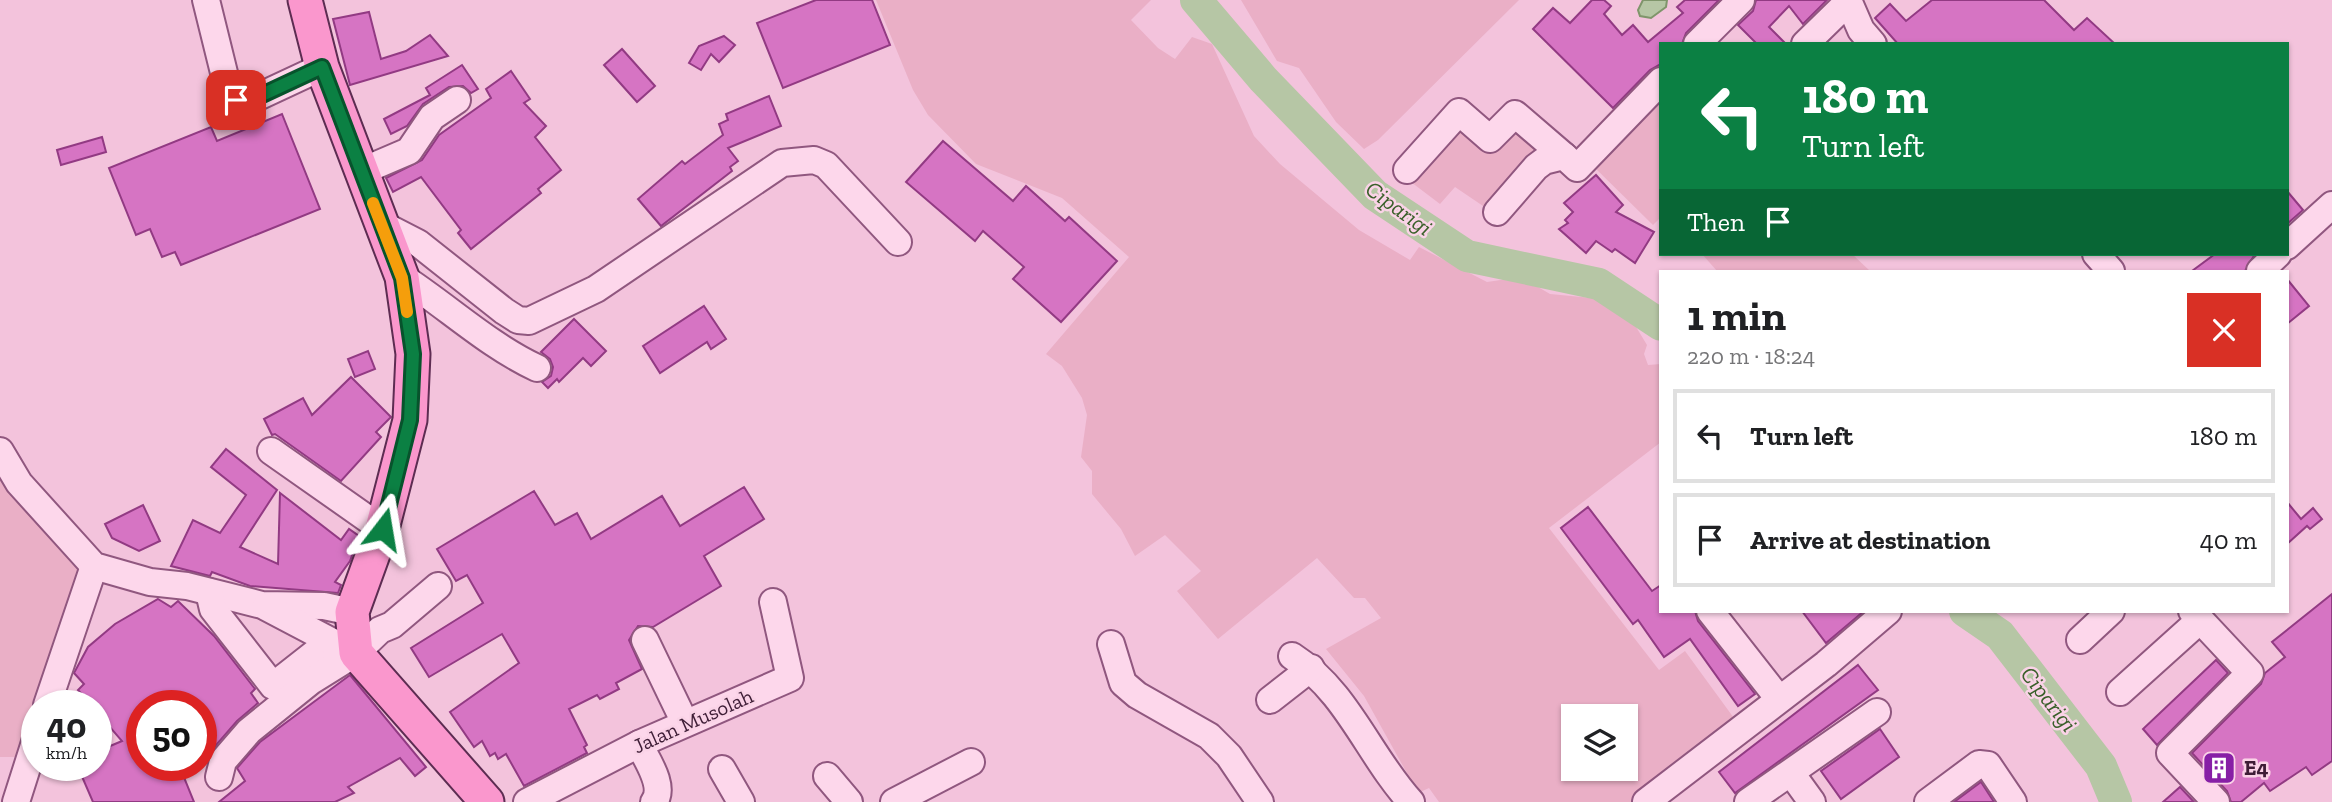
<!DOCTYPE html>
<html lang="en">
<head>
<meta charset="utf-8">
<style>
  :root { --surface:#fff; --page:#f6f6f6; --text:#202124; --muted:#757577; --line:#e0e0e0 }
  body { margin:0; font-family:"Zilla Slab",serif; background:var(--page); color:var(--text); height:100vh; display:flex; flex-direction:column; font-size:26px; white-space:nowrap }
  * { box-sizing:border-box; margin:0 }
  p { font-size:23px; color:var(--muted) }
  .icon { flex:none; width:38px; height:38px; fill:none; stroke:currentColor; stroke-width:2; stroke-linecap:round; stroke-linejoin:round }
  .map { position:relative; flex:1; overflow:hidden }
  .details { position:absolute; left:1659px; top:270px; width:630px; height:343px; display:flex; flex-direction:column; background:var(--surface); border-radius:0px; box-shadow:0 2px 5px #0004 }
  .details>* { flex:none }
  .banner { position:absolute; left:1659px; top:42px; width:630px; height:214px; border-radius:0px; box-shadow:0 2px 5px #0004; background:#0b8043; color:#fff; overflow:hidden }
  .tools { position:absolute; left:1561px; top:704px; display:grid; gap:14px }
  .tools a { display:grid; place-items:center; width:77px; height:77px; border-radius:0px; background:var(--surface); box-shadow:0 2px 5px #0004; font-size:35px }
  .speed { position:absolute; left:21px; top:690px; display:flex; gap:14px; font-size:35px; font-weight:700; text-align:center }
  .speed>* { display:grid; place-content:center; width:91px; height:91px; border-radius:50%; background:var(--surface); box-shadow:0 2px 5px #0004; line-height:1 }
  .speed small { font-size:18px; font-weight:400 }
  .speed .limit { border:10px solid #d22; background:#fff; color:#111 }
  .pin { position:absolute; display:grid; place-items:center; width:60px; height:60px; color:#fff; margin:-30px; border-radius:14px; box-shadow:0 4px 10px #0006 }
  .me { position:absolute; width:77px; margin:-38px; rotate:14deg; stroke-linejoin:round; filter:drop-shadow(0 0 5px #0008) }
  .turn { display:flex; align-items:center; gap:24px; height:147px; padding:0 28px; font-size:32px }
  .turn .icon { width:91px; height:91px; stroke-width:2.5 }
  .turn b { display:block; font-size:49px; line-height:60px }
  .then { display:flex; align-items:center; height:66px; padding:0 28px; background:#0003; gap:14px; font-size:26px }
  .round { display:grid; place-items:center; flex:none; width:74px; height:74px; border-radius:0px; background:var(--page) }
  .overview { display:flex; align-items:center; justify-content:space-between; height:119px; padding:0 28px }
  h1 { font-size:42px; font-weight:800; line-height:52px }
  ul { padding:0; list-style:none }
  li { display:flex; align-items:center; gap:21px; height:94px; margin:0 14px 10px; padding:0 14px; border:4px solid var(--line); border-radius:0px }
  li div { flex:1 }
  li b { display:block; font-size:26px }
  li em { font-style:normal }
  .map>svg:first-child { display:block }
  .farmland { fill:#eaafc6; fill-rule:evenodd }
  .water { fill:#b6c6a5; stroke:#7f956b; stroke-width:2 }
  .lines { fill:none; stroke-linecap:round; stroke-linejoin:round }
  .river { stroke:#b6c6a5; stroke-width:32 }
  .building { fill:#d674c3; stroke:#923a83; stroke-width:2 }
  .minor-casing { stroke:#90577f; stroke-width:30 }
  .major-casing { stroke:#5d2c52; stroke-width:37 }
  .minor { stroke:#fdd7eb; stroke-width:26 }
  .major { stroke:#fa97cd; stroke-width:33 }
  .route-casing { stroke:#07532c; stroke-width:18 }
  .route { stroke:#0b8043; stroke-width:12 }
  .slow { stroke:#f59e0b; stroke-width:12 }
  .labels { text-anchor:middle; stroke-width:5; stroke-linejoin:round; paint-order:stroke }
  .street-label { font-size:21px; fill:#3e1d36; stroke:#fad3e7 }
  .poi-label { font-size:21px; font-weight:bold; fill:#3e1d36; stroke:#fad3e7; text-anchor:start }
  .water-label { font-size:23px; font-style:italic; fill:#3a602a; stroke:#fad3e7 }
</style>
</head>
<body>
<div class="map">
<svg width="2332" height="802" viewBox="0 0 2332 802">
  <rect width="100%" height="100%" fill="#f3c3dc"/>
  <g class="farmland">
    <path d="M876 0H1151L1131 20 1158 48 1175 59 1192 37 1212 44 1254 136 1280 164 1359 230 1410 260 1419 247 1487 282 1521 277 1550 294 1592 298 1616 304 1627 312 1647 345 1644 354 1648 365 1661 364V442L1549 528 1659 670 1685 651 1739 725 1635 802H1439L1429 788 1418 793 1364 696 1326 649 1381 618 1365 598H1354L1317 558 1218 639 1177 591 1201 571 1165 535 1135 556 1121 529 1092 494V471L1081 457 1087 415 1082 398 1062 366 1046 354 1129 257 1062 198 976 164 928 115 913 90ZM1573 716H1626V768H1573Z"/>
    <polygon points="1241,0 1519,0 1378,140 1364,149 1336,122 1299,68 1277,61"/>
    <polygon points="1661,92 1661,217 1653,225 1590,163"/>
    <polygon points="1459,125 1515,125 1539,147 1486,208 1455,187 1440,204 1407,179"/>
    <polygon points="1702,254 1852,254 1870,271 1717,271"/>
    <polygon points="0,475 60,549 83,570 16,757 0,757"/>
  </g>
  <polygon class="water" points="1643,0 1667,0 1666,7 1651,18 1640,16 1638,10"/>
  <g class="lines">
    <g class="river">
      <polyline points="1196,0 1263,79 1375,195 1467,256 1599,284 1661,325"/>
      <polyline points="1965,611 2000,635 2101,766 2116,802"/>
    </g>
  </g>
  <g class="building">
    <polygon points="816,0 872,0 890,45 783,88 757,23"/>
    <polygon points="1592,0 1604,0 1611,6 1604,14 1622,35 1633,25 1648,42 1683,13 1677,7 1685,0 1719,0 1686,33 1682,44 1661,44 1661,64 1650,70 1613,108 1533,29 1553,8 1570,23"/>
    <polygon points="1756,0 1827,0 1803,24 1789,6 1769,27 1786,44 1757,44 1738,25 1753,11"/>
    <polygon points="1932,0 2044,0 2074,30 2087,18 2115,44 1898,44 1875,18 1890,4 1906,21"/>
    <polygon points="369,12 381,59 406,51 430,35 448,56 350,85 333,19"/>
    <polygon points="724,36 735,45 719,62 711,54 701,70 689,63 699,46"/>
    <polygon points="622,49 655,86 637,102 604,65"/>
    <polygon points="462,65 478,89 471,93 463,86 449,87 423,104 407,126 391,134 384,119 430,95 426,88"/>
    <polygon points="511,71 530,99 524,103 546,126 535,137 561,170 538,189 541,193 471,249 458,233 461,230 421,177 393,192 386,178 422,160 439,135 491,98 486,89"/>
    <polygon points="769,96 781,126 728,148 738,161 730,167 732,171 661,226 638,199 682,161 685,164 723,135 719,124 728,120 726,114"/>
    <polygon points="282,114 320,209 181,265 175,252 162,257 150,229 136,235 109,168 211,127 217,141"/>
    <polygon points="102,137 106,152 61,165 57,150"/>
    <polygon points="943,141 1013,201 1026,186 1065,221 1069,217 1117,261 1061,322 1013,279 1024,267 983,231 975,241 906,182"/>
    <polygon points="1596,175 1623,205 1616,212 1654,232 1635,263 1615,249 1612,252 1596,241 1586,253 1559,229 1568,223 1565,220 1573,212 1564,203"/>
    <polygon points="2287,191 2303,210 2287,224"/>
    <polygon points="2215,254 2255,254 2245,271 2192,271"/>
    <polygon points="2287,279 2309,306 2287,324"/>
    <polygon points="704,306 726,339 711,349 707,342 660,373 643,346"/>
    <polygon points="574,319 606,351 591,366 583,358 559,382 557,379 548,388 542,382 551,376 553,367 550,359 541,352"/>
    <polygon points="368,351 375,369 355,377 348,359"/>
    <polygon points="351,377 391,417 376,432 381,437 341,481 275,434 272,435 264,419 303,398 312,415"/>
    <polygon points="226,449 277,490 240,547 278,564 280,493 341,540 349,529 359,536 350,561 335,582 341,585 338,593 250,586 212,572 210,576 171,566 193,520 220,533 246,495 211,467"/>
    <polygon points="744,487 764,519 704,556 721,586 653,627 638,626 629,640 642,669 616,683 619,689 600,699 597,695 569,709 587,745 584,747 587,753 524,786 506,754 498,759 495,753 490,756 482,741 474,747 450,712 519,663 502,634 429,677 411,648 483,603 467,575 456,581 437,549 534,491 555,525 577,513 591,539 662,496 680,526"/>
    <polygon points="2287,502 2301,519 2313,508 2322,519 2310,529 2307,526 2287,544"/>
    <polygon points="143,505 160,541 139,551 112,538 105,524"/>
    <polygon points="1588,507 1652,591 1661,585 1661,611 1695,611 1698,621 1755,694 1738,706 1690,639 1664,657 1638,620 1633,624 1561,528"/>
    <polygon points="2332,594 2332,761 2312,775 2306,767 2270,791 2264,783 2241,802 2231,802 2227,791 2192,753 2261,684 2265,673 2285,657 2272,642"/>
    <polygon points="158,599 171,607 178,601 214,636 255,689 251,693 258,703 237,721 211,751 201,755 201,705 142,705 142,765 179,765 194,802 93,802 77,765 96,765 96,752 122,741 96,711 96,705 91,705 78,690 84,684 74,673 88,647 115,624"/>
    <polygon points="1802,611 1864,611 1826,643"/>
    <polygon points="2216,660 2228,673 2157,745 2143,729"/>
    <polygon points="1858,665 1878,690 1735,793 1719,772"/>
    <polygon points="350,675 426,767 415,776 400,758 348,787 354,793 335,802 219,802 245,781 237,768 260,742"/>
    <polygon points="1880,729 1899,757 1841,799 1821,771"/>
    <polygon points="1981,782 1994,802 1954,802"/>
    <polygon points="2180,787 2194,802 2163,802"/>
  </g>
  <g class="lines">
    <defs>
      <g id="minor">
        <polyline points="206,0 228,89 236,100 247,102 322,67"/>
        <polyline points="1848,0 1861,30 1873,44"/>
        <polyline points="1697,44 1741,0"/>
        <polyline points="1805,44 1849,1"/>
        <polyline points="1407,170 1459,112 1490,139 1515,114 1564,156"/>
        <polyline points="360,172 409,151 432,117 457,100"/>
        <polyline points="1497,212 1536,167 1544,161 1564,156 1577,168 1661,81"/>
        <polyline points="383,225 418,243 504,311 518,320 529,321 596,289 782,163 814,160 826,165 898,242"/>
        <polyline points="2287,246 2332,205"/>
        <polyline points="2096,254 2111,271"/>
        <polyline points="2260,271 2278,254"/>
        <path d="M402 277C448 307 488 345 537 368"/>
        <polyline points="0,451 19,483 94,566 150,582 187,586 262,605 324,606 352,612"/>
        <polyline points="271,451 382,529"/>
        <polyline points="209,592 213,609 273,686 329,642"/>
        <polyline points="266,607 344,648"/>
        <polyline points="1710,611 1779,699"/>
        <polyline points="2192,611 2250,673 2170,753 2216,802"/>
        <polyline points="645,640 685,723"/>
        <polyline points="2080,640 2111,611"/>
        <polyline points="1111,644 1123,683 1137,695 1209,736 1229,756 1260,802"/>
        <path d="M1292 656C1348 692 1368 755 1411 802"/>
        <polyline points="2120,692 2200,620"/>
        <polyline points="1270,700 1311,668"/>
        <polyline points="47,705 94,566"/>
        <path d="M639 744C646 759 666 786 654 802"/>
        <polyline points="722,769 741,802"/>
        <polyline points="1791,773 1812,802"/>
        <polyline points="827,776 849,802"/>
        <polyline points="219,777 223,761 249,731 311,681 356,653 380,630 392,625 438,586"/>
        <polyline points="16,802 37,736"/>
        <polyline points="527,802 639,744 790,678 773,602"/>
        <polyline points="894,802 971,762"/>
        <polyline points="1646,802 1826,664 1888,611"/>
        <polyline points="1748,802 1877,712"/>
        <polyline points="1928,802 1979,764 1988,765 2013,802"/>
      </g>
      <polyline id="major" points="305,0 322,67 402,277 413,354 410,420 382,529 352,612 356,653 487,802"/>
    </defs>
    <use href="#minor" class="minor-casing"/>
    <use href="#major" class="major-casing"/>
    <use href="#minor" class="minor"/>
    <use href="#major" class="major"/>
  </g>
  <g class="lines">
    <defs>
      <polyline id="route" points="236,100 247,102 322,67 402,278 413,354 410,420 383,529"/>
    </defs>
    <use href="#route" class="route-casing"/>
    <use href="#route" class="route"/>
    <polyline class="slow" points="373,203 402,278 407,312"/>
  </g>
  <defs>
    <symbol id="building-square" viewBox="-11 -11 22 22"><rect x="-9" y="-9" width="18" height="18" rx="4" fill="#871fa6" stroke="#fad3e7"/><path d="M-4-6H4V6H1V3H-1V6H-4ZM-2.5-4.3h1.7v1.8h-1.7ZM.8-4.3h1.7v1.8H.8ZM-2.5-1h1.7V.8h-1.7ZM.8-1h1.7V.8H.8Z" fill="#fff"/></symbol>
  </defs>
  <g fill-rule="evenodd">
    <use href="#building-square" x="2200" y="749" width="38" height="38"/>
  </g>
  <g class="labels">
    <g class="street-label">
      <text transform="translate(693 721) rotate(-24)" y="7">Jalan Musolah</text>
    </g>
    <g class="poi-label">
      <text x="2244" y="775">E4</text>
    </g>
    <g class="water-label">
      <text transform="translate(1399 208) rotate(36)" y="8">Ciparigi</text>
      <text transform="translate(2049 699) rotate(52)" y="8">Ciparigi</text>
    </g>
  </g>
</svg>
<div class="tools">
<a><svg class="icon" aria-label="layers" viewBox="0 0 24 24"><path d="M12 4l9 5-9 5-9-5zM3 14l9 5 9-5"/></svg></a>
</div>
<div class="speed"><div>40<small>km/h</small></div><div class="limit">50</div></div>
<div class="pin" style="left:236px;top:100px;background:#d93025"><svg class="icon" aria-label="arrive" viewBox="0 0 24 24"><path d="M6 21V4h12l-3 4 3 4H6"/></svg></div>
<svg class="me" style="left:383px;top:529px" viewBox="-20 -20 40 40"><path d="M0-17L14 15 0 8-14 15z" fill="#0b8043" stroke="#fff" stroke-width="4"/></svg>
<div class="banner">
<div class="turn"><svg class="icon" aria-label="left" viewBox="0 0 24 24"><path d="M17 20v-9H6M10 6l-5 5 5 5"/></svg><div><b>180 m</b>Turn left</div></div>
<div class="then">Then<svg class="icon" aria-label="arrive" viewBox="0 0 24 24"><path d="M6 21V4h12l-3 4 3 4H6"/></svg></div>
</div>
<section class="details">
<div class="overview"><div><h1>1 min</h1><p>220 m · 18:24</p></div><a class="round" style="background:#d93025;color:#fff"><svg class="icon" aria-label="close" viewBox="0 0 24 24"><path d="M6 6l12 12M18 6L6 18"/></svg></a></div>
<ul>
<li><svg class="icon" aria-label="left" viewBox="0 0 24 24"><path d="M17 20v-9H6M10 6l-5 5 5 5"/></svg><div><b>Turn left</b></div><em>180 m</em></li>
<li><svg class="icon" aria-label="arrive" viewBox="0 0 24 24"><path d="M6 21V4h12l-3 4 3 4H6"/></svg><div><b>Arrive at destination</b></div><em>40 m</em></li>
</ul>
</section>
</div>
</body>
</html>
